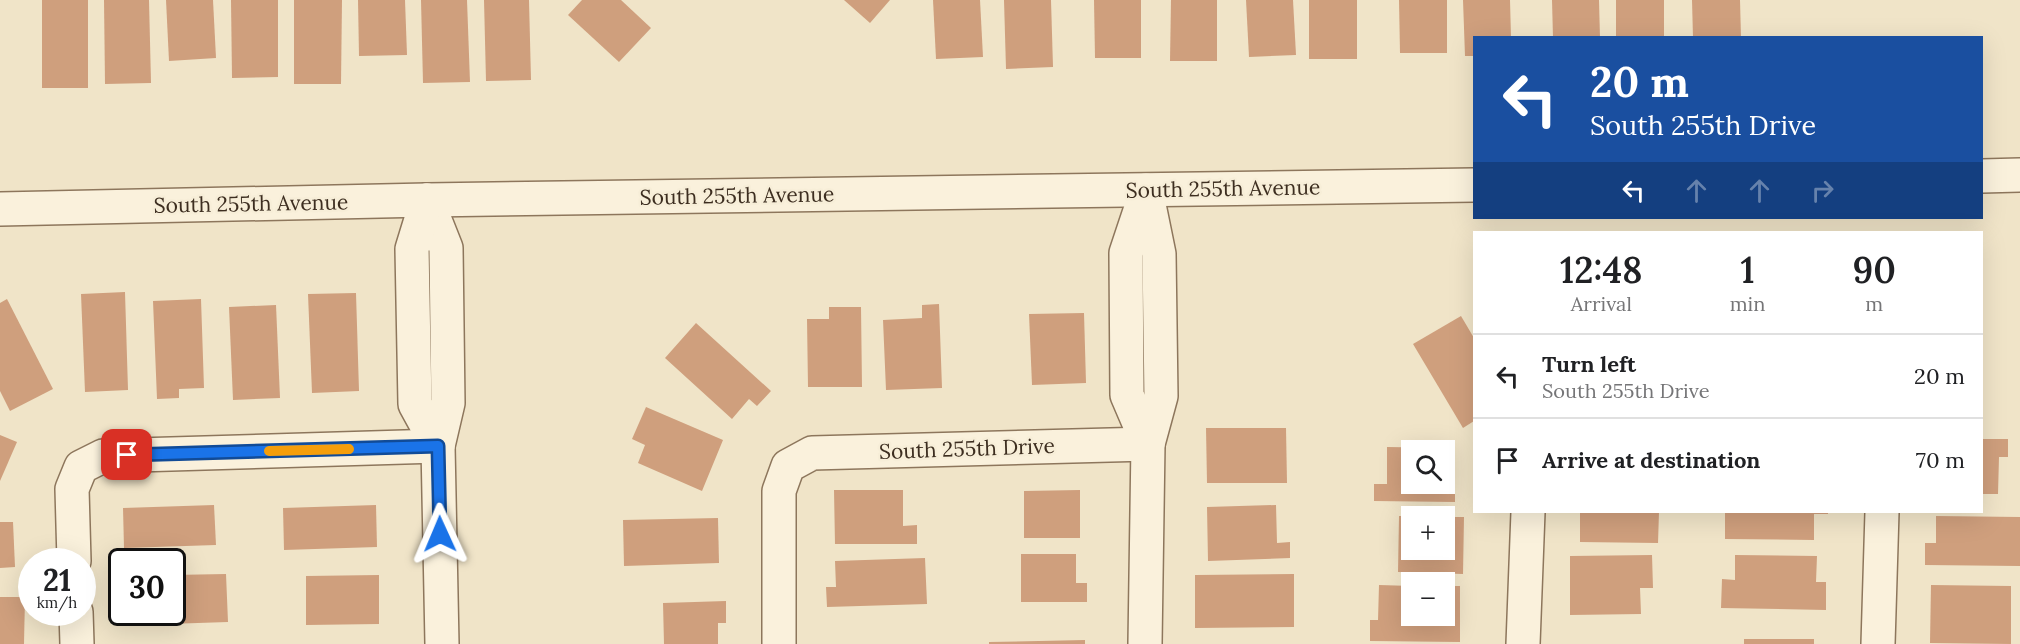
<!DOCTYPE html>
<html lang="en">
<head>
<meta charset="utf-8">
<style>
  :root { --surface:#fff; --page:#f6f6f6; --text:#202124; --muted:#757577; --line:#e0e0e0 }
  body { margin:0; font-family:Lora,serif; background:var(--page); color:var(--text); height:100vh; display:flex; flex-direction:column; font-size:22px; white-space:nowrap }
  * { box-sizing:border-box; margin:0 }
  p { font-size:20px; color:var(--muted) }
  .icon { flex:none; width:33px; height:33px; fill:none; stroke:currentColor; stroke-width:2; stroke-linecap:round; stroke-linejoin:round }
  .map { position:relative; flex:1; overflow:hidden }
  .drawer { position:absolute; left:1473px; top:231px; width:510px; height:282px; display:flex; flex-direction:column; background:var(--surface); border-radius:0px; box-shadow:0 6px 24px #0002 }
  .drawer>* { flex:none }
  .guide { position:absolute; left:1473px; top:36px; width:510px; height:183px; border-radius:0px; box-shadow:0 6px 24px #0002; background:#1a4fa0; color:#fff; overflow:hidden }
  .tools { position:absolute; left:1401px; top:440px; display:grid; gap:12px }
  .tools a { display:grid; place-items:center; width:54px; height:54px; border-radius:0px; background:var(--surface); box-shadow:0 6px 24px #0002; font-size:30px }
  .speed { position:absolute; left:18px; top:548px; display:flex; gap:12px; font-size:30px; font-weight:700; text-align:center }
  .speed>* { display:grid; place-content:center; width:78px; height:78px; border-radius:50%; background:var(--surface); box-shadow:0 6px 24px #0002; line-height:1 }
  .speed small { font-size:15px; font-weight:400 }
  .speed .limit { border:3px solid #111; border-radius:9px; background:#fff; color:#111 }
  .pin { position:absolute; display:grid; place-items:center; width:51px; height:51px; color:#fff; margin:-26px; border-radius:12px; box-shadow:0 3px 9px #0006 }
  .me { position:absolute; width:66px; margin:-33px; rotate:359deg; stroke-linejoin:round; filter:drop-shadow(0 0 4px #0008) }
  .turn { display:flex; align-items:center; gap:21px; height:126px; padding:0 18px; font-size:27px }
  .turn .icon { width:78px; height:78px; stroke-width:2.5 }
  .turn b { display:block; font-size:42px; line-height:51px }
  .lanes { display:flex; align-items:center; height:57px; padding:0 18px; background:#0003; justify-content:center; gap:30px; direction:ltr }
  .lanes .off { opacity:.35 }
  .eta { display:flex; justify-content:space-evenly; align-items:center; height:102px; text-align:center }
  .eta b { font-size:36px; font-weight:600; line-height:42px }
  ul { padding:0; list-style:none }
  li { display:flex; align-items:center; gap:18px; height:84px; padding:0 18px; border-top:2px solid var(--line) }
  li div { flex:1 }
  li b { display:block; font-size:22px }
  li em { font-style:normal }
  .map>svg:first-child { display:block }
  .building { fill:#cf9f7d; fill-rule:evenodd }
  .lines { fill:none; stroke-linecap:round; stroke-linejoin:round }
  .street-casing { stroke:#8d765c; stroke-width:36 }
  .street { stroke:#faf1dc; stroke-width:33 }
  .route-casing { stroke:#114b97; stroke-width:15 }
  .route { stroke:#1a73e8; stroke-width:10 }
  .slow { stroke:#f59e0b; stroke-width:10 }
  .labels { text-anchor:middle; stroke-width:5; stroke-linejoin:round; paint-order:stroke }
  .street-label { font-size:21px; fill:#3d2e20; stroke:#f7eed8 }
</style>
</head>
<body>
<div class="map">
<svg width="2020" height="644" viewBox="0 0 2020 644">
  <rect width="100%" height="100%" fill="#f0e4c8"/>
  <g class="building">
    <rect x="42" y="0" width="46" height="88"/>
    <polygon points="104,0 149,0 151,83 105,84"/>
    <polygon points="166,0 213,0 216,58 169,61"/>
    <polygon points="231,0 278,0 278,77 232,78"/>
    <polygon points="294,0 342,0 341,84 294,84"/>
    <polygon points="358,0 405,0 407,55 359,56"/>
    <polygon points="421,0 467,0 470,82 423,83"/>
    <polygon points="484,0 529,0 531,80 486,81"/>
    <polygon points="582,0 621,0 651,28 619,62 568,15"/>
    <polygon points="844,0 890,0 870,23"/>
    <polygon points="933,0 980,0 983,57 936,59"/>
    <polygon points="1004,0 1051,0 1053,67 1006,69"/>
    <polygon points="1094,0 1141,0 1141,58 1095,58"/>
    <polygon points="1171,0 1217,0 1217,61 1170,61"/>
    <polygon points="1246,0 1293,0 1296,55 1249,57"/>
    <rect x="1309" y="0" width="48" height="59"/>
    <polygon points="1399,0 1447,0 1447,53 1400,53"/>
    <polygon points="1463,0 1510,0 1511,38 1474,38 1474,56 1465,56"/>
    <polygon points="1552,0 1599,0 1600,38 1553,38"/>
    <rect x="1616" y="0" width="48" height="38"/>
    <polygon points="1692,0 1740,0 1741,38 1693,38"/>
    <polygon points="125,292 128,390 85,392 81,294"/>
    <polygon points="356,293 359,391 312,393 308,294"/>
    <polygon points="7,299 53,389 10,411 0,391 0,303"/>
    <polygon points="201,299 204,388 179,389 179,398 157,399 153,301"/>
    <polygon points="939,304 942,388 886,390 883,320 922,318 922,305"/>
    <polygon points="276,305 280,398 233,400 229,307"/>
    <polygon points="829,307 861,307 862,387 808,387 807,319 829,319"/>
    <polygon points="1084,313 1086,383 1032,385 1029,314"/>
    <polygon points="1461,316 1474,338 1474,421 1463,428 1413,344"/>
    <polygon points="696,323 771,391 757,406 749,399 732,419 665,358"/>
    <polygon points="646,407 723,440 702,491 638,463 645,445 632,439"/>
    <polygon points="1206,428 1286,428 1287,483 1207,483"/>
    <polygon points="0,435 17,442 0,481"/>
    <polygon points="1982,439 2008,439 2008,457 1999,457 1998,494 1982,494"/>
    <path d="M1387 447 1455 448V502L1374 501V484H1387ZM1412 450H1444V483H1412Z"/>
    <polygon points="834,490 903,490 903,526 917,525 917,544 835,544"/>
    <polygon points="1080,490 1080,538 1024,538 1024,491"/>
    <polygon points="214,505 216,545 124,548 123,508"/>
    <polygon points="376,505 377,547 284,550 283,508"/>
    <polygon points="1276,505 1277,543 1290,542 1290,558 1208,561 1207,507"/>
    <polygon points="1580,512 1659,512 1658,543 1580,542"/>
    <polygon points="1725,512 1828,512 1828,514 1814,514 1814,540 1725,539"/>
    <polygon points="1399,516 1412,516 1412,549 1444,549 1444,517 1464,517 1463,574 1398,572"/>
    <polygon points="1936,516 2020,517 2020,566 1925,565 1925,543 1936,543"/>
    <polygon points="718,518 719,563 624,566 623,520"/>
    <polygon points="0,522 13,522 15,567 0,568"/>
    <polygon points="1021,554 1076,554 1076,583 1087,583 1087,602 1021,602"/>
    <polygon points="1652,555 1653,588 1640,588 1641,614 1570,615 1570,556"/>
    <polygon points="1735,555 1817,556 1816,582 1826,582 1826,610 1721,608 1722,579 1735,580"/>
    <polygon points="925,558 927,604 827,607 826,587 836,587 835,561"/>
    <polygon points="226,574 228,622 137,625 136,612 172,612 172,575"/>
    <polygon points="1294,574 1294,627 1195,628 1195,575"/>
    <polygon points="379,575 379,624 306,625 306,576"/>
    <polygon points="1379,585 1412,586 1412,615 1444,615 1444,586 1460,586 1460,642 1370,641 1370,620 1378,620"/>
    <polygon points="1931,585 2011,586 2011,644 1930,643"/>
    <polygon points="0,597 25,597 24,644 0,644"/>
    <polygon points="726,601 726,623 718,623 718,644 664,644 663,603"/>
    <rect x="1744" y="639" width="70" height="5"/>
    <polygon points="1085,640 1085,644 989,644 989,642"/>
  </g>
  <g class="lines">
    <defs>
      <g id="street">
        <polyline points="1982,176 2020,175"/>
        <polyline points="1146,193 1126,253 1127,395 1148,444"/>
        <polyline points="427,200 446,248 448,403 438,446 442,644"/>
        <polyline points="427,200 412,249 415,404 438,446"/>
        <polyline points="0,209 427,200 1474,185"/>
        <polyline points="74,561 72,489 81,467 103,456 438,446"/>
        <polyline points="76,612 77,644"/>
        <polyline points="779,644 779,491 788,466 812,453 1148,444"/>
        <polyline points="1145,644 1148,444 1161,396 1159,254 1146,190"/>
        <polyline points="1523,644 1528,512"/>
        <polyline points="1878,644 1882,512"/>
      </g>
    </defs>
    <use href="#street" class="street-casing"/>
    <use href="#street" class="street"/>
  </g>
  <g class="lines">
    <defs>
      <polyline id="route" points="127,455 438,446 440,534"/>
    </defs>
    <use href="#route" class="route-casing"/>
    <use href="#route" class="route"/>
    <polyline class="slow" points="269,451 349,449"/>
  </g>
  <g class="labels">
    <g class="street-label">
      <text transform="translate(1223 189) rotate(-1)" y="7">South 255th Avenue</text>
      <text transform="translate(737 196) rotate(-1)" y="7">South 255th Avenue</text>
      <text transform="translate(251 204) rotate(-1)" y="7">South 255th Avenue</text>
      <text transform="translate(967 449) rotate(-2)" y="7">South 255th Drive</text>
    </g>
  </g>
</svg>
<div class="tools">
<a><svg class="icon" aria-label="search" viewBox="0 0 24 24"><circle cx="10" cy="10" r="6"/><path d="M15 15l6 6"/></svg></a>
<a>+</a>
<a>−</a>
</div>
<div class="speed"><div>21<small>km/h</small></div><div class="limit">30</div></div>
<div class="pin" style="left:127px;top:455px;background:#d93025"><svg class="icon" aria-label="arrive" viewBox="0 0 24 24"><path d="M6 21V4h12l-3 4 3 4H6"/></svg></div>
<svg class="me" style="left:440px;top:534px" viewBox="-20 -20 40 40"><path d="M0-17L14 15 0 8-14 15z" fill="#1a73e8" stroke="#fff" stroke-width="4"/></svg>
<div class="guide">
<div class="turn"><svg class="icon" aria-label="left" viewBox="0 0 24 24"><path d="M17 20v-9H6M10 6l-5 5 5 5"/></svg><div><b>20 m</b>South 255th Drive</div></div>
<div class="lanes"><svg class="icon" aria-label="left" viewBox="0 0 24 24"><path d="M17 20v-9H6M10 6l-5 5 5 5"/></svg><svg class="icon off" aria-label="ahead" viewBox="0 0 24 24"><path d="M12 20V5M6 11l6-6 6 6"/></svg><svg class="icon off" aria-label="ahead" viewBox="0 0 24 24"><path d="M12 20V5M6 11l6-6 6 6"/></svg><svg class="icon off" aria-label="right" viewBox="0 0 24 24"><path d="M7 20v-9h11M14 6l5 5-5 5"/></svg></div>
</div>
<section class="drawer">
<div class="eta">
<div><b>12:48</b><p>Arrival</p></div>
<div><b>1</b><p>min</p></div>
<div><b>90</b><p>m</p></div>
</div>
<ul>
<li><svg class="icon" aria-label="left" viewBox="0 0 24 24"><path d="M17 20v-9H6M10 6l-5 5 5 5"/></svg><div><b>Turn left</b><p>South 255th Drive</p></div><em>20 m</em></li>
<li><svg class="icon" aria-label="arrive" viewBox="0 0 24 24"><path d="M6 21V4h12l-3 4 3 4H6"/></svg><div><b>Arrive at destination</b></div><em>70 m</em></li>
</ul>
</section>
</div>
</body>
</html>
